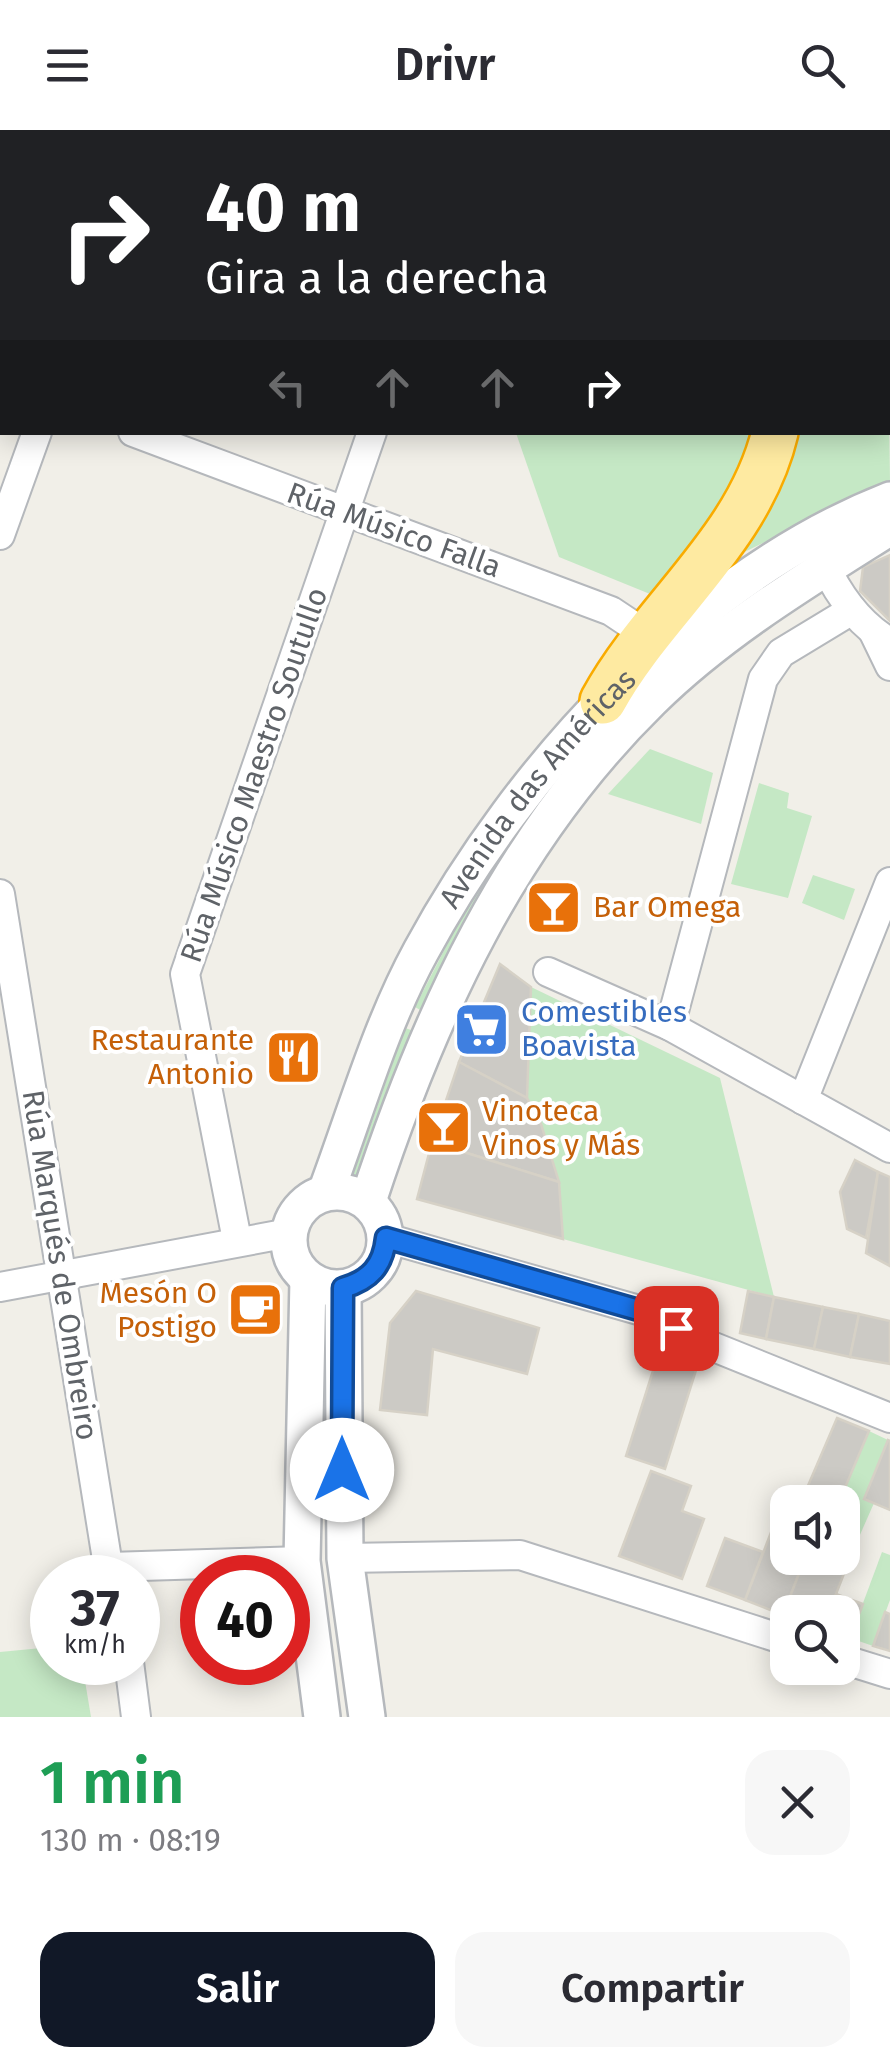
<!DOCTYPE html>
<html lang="es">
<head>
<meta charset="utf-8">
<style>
  :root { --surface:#fff; --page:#f7f7f7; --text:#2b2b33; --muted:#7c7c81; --accent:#111827 }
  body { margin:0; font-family:"Fira Sans",sans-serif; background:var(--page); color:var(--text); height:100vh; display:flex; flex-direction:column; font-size:38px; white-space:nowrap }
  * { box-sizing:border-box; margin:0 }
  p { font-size:32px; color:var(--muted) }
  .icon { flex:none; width:55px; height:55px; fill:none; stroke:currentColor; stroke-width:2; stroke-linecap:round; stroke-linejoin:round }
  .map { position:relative; height:1587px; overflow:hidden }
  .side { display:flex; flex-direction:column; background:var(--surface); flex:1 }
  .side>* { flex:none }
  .top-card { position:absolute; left:0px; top:0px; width:890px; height:305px; box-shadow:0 5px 25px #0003; background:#202124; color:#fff; overflow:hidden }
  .controls { position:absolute; left:770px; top:1355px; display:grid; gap:20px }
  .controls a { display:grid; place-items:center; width:90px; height:90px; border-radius:20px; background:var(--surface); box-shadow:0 5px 25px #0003; font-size:50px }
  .speed { position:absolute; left:30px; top:1425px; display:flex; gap:20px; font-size:50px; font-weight:700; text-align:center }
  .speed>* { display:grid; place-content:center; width:130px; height:130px; border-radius:50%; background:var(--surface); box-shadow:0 5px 25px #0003; line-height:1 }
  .speed small { font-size:25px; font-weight:400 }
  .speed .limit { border:15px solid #d22; background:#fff; color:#111 }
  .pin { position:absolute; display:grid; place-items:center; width:85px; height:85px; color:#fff; margin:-42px; border-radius:20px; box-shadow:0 5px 15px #0006 }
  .me { position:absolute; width:110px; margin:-55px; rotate:0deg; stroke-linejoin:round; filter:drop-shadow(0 0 8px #0008) }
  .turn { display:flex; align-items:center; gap:35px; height:210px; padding:0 40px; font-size:45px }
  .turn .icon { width:130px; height:130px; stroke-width:2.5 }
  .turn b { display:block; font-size:70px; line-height:85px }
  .lanes { display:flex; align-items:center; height:95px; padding:0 40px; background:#0003; justify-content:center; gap:50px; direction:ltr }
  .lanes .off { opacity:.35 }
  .round { display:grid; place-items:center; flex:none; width:105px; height:105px; border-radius:30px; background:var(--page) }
  .overview { display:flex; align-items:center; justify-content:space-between; height:170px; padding:0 40px }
  h1 { font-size:60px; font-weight:600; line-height:75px; color:#1e9e55 }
  .button { display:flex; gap:20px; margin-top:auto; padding:20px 40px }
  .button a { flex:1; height:115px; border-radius:30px; background:var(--accent); color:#fff; font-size:40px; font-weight:600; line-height:115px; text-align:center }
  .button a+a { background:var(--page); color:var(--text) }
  header { display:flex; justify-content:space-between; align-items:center; height:130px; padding:0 40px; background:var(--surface); font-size:45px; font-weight:600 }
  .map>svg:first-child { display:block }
  .green { fill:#c5e8c5 }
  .building { fill:#cccac5; stroke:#d6d1c6; stroke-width:2.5 }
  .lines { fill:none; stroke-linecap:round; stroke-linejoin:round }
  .minor-casing { stroke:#b5b8bc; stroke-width:32 }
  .tertiary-casing { stroke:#b5b8bc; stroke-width:40 }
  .trunk-casing { stroke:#f9ab00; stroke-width:50 }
  .minor { stroke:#fff; stroke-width:28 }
  .tertiary { stroke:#fff; stroke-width:35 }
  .trunk { stroke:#feeaa1; stroke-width:45 }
  .route-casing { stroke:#114b97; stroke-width:25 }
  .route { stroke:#1a73e8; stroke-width:18 }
  .labels { text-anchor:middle; stroke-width:8; stroke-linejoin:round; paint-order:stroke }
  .street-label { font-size:30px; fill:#5f6368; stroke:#fff }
  .food-label { font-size:30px; fill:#c56008; stroke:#fff; text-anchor:start }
  .shop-label { font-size:30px; fill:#366cbe; stroke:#fff; text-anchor:start }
</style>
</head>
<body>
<header><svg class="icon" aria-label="menu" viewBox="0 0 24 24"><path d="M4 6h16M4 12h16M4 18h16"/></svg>Drivr<svg class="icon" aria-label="search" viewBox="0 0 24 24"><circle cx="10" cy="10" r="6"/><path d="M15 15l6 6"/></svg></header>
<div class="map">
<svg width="890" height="1587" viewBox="0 0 890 1587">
  <rect width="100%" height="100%" fill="#f1efe8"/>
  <g class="green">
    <polygon points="0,0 116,0 2,2 0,301"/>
    <polygon points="888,204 890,352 736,426 790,303 888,302"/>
    <polygon points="516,303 759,303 708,396 650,464 559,427"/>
    <polygon points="706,506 422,881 415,877 472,766 541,667"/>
    <polygon points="650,619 713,643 701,694 608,664"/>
    <polygon points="759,653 789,663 787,678 812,686 788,768 731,754"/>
    <polygon points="813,745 855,759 844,790 802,773"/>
    <polygon points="531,857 720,948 774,1167 563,1109 559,1052 541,994 527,968"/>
    <polygon points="405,898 414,901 363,1055 351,1051"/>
    <polygon points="869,1301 888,1310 864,1368 874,1373 852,1423 843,1420 839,1372"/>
    <polygon points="882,1422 890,1425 890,1470 873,1516 850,1508"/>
    <polygon points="52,1517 52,1532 82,1533 91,1587 0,1587 0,1522"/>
  </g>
  <g class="building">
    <polygon points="890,425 890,491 860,461 863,437"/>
    <polygon points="500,834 531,857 527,968 459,932"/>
    <polygon points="459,932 527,968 541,994 559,1052 432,1012"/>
    <polygon points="432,1012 559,1052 563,1109 417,1069"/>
    <polygon points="855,1030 878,1042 866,1108 847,1099 840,1062"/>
    <polygon points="878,1042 890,1047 890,1136 866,1123"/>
    <polygon points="416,1161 539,1198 527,1244 433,1219 427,1285 380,1280 390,1193"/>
    <polygon points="748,1161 774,1167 766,1209 740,1203"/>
    <polygon points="774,1167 823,1177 814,1219 766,1209"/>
    <polygon points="823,1177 859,1184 850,1227 814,1219"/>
    <polygon points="859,1184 890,1191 890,1234 850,1227"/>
    <polygon points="657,1228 696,1240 665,1339 626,1326"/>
    <polygon points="837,1288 869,1301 839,1372 801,1372"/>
    <polygon points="888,1310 890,1311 890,1380 864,1369"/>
    <polygon points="651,1341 691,1356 682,1381 704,1389 682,1449 619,1426"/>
    <polygon points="780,1379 788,1382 788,1428 805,1428 783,1485 745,1470"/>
    <polygon points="725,1408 763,1422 745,1470 707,1456"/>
    <polygon points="842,1420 852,1423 829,1482 783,1485 805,1428 842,1428"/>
    <polygon points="836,1464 863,1474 850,1508 842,1506 842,1482 829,1482"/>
    <polygon points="885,1482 890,1484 890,1521 873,1516"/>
  </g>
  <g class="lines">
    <defs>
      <g id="minor">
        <polyline points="142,2 143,0"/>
        <polyline points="133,302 611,481 650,507"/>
        <polyline points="0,405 37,302"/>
        <path d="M825 420 823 432C838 464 859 495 890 512"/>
        <polyline points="874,503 890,536"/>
        <polyline points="0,764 110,1448"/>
        <polyline points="548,842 670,896 890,1018"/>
        <polyline points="670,896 763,549 781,523 852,480"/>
        <polyline points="803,970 890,752"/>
        <polyline points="386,1108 649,1183 704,1213 890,1288"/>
        <polyline points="237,1110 185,844 372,302"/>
        <polyline points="0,1157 289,1103"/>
        <polyline points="345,1428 520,1425 788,1511"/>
        <polyline points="109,1437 302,1431"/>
        <polyline points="842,1529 890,1544"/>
        <polyline points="129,1532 136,1587"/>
      </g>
      <g id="tertiary">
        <circle cx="337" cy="1110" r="48"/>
        <path id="s1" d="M326 1062C356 982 380 896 421 821 519 639 694 447 890 370"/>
        <path d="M368 1071C429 885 509 709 651 570 721 501 808 449 890 397"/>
        <polyline points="308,1149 302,1431 322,1587"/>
        <polyline points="343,1158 345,1428 367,1587"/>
      </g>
      <g id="trunk">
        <polyline points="810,2 810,0"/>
        <polyline points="875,2 876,0"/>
        <polyline points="888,180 890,184"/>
        <path d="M603 571C653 479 749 411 775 302"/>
      </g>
    </defs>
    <use href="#minor" class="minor-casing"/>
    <use href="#tertiary" class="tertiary-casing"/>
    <use href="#trunk" class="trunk-casing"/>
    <use href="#minor" class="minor"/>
    <use href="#tertiary" class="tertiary"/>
    <use href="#trunk" class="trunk"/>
  </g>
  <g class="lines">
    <defs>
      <path id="route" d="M342 1340 343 1158C370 1150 383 1136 386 1108L649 1183 676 1198"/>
    </defs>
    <use href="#route" class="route-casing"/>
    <use href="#route" class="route"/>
  </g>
  <defs>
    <symbol id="bar-square" viewBox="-11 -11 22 22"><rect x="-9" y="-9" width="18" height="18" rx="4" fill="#e8710a" stroke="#fff"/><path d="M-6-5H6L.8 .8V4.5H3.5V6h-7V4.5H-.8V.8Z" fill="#fff"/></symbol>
    <symbol id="supermarket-square" viewBox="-11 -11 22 22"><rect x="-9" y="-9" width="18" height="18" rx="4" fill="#3f7fe0" stroke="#fff"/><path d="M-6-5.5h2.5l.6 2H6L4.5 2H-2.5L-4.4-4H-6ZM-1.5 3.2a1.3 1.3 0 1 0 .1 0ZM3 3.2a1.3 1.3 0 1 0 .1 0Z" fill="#fff"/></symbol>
    <symbol id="restaurant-square" viewBox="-11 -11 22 22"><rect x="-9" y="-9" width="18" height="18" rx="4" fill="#e8710a" stroke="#fff"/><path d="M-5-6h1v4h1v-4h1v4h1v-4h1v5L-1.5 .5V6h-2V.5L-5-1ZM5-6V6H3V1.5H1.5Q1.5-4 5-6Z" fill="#fff"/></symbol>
    <symbol id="cafe-square" viewBox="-11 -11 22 22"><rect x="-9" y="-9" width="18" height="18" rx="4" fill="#e8710a" stroke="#fff"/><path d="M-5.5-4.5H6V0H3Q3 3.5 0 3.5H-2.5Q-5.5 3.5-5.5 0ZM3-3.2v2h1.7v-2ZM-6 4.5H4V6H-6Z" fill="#fff"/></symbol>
  </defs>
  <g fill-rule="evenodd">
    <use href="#bar-square" x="522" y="746" width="63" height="63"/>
    <use href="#supermarket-square" x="450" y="868" width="63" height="63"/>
    <use href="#restaurant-square" x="262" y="896" width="63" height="63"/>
    <use href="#bar-square" x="412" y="966" width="63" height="63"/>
    <use href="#cafe-square" x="224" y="1148" width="63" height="63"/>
  </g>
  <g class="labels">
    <g class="street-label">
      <text transform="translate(394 400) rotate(20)" y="10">Rúa Músico Falla</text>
      <text transform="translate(254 645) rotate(-71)" y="10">Rúa Músico Maestro Soutullo</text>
      <text dy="10" stroke="none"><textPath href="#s1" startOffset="460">Avenida das Américas</textPath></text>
      <text transform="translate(60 1135) rotate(81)" y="10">Rúa Marqués de Ombreiro</text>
    </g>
    <g class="food-label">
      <text x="593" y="787">Bar Omega</text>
      <text x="254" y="920" text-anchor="end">Restaurante<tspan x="254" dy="34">Antonio</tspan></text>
      <text x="482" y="991">Vinoteca<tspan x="482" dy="34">Vinos y Más</tspan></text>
      <text x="217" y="1173" text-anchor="end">Mesón O<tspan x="217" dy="34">Postigo</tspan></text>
    </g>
    <g class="shop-label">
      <text x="521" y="892">Comestibles<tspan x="521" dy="34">Boavista</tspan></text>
    </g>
  </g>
</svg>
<div class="controls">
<a><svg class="icon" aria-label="sound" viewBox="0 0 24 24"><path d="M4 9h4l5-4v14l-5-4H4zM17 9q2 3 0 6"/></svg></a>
<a><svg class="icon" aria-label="search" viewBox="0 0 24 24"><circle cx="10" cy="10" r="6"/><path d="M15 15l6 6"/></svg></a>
</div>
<div class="speed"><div>37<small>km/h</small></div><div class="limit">40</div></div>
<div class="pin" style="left:676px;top:1198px;background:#d93025"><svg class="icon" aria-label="arrive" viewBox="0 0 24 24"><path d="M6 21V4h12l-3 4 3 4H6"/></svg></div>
<svg class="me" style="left:342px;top:1340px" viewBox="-20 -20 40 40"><circle r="19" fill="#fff"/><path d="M0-13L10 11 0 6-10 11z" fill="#1a73e8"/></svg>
<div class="top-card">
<div class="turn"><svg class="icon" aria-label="right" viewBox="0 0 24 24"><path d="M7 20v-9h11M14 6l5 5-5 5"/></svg><div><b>40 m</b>Gira a la derecha</div></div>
<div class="lanes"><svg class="icon off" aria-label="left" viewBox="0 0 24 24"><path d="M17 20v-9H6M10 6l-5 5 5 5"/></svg><svg class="icon off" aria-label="ahead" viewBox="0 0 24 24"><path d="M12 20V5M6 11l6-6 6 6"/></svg><svg class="icon off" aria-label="ahead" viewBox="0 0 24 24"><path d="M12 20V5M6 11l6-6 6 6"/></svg><svg class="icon" aria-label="right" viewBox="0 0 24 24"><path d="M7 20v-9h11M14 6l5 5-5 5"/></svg></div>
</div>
</div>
<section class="side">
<div class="overview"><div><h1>1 min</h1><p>130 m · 08:19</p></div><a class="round"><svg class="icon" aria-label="close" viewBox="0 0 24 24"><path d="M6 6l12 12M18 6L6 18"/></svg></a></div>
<div class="button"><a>Salir</a><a>Compartir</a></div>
</section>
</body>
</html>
